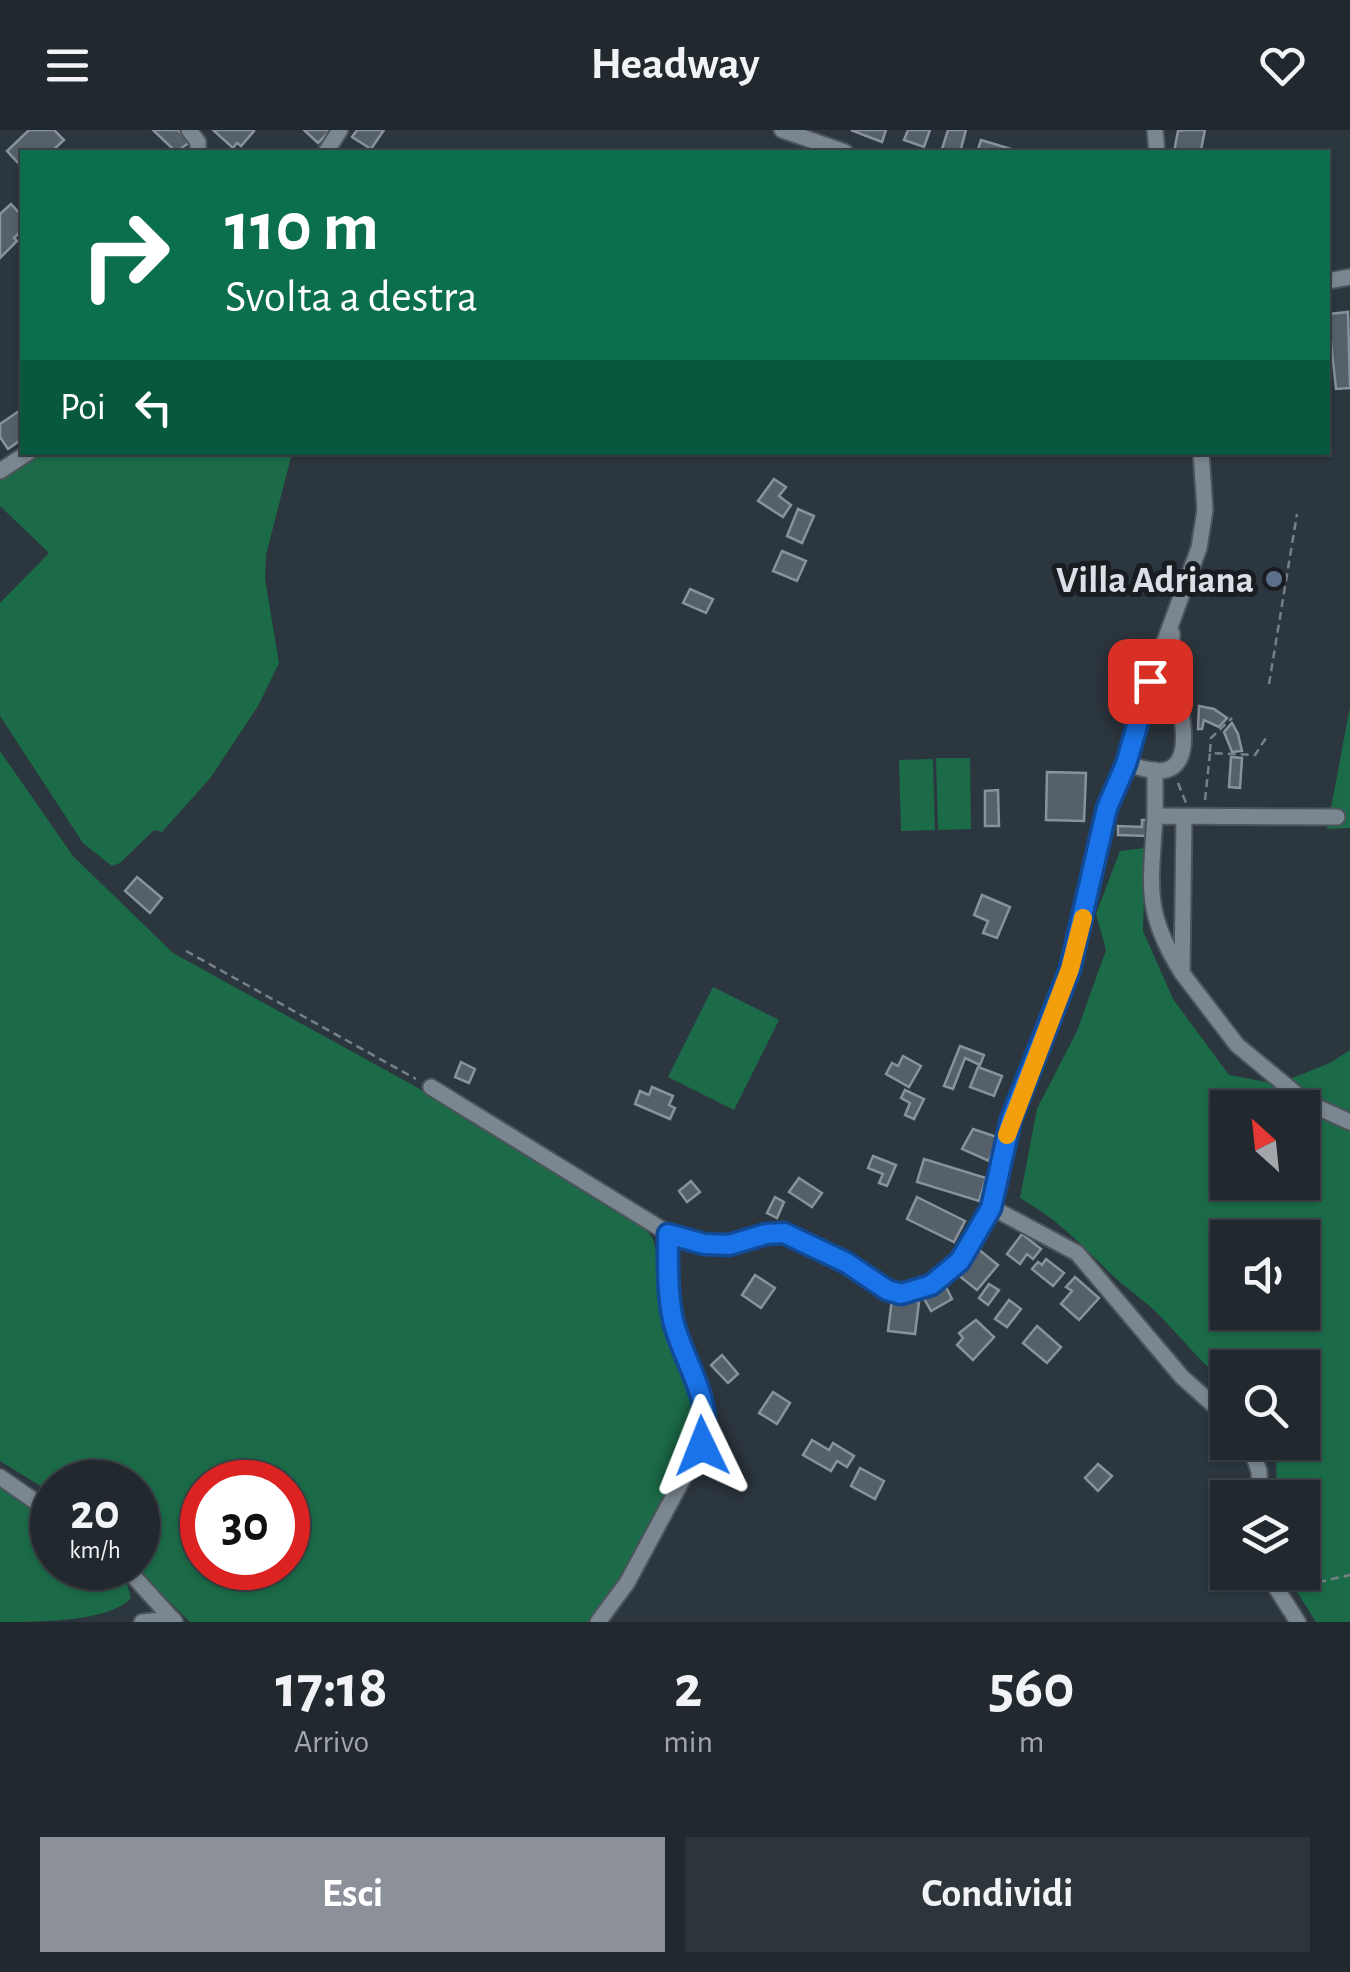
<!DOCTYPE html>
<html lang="it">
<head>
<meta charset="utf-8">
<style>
  :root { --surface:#21282e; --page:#2d343a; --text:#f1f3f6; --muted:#a2a6aa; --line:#3e444a; --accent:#8c9099 }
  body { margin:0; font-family:"Alegreya Sans",sans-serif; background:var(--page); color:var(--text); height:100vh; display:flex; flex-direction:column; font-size:38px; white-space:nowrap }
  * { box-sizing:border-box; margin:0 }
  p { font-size:32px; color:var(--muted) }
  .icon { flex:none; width:55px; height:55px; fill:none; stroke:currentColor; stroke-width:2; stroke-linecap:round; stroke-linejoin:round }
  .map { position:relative; height:1492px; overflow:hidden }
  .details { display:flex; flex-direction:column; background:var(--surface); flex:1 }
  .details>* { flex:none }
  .top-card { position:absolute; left:20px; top:20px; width:1310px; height:305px; border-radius:0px; box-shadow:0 2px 8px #0004,0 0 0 2px var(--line); background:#0b6e4f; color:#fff; overflow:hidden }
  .needle { width:65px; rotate:333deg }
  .fabs { position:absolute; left:1210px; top:960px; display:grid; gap:20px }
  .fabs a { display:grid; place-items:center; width:110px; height:110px; border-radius:0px; background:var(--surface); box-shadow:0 2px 8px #0004,0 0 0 2px var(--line); font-size:50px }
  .speed { position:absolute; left:30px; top:1330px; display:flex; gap:20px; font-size:50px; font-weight:700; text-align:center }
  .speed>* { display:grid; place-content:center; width:130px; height:130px; border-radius:50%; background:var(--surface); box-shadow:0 2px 8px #0004,0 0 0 2px var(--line); line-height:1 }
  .speed small { font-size:25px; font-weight:400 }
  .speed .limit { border:15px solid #d22; background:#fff; color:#111 }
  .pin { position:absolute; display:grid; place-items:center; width:85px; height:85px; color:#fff; margin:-42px; border-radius:20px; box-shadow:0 5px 15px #0006 }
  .me { position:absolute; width:110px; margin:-55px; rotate:358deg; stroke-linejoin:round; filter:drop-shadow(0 0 8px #0008) }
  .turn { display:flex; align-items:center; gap:35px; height:210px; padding:0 40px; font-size:45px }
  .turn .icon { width:130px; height:130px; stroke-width:2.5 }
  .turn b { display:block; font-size:70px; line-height:85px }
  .then { display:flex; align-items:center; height:95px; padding:0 40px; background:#0003; gap:20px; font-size:38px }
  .eta { display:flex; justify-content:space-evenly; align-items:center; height:170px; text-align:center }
  .eta b { font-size:60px; font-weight:700; line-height:70px }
  .primary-button { display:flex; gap:20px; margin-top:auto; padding:20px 40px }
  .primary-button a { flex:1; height:115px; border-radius:0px; background:var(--accent); color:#fff; font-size:40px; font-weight:700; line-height:115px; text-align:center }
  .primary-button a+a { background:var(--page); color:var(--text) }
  header { display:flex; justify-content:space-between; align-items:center; height:130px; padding:0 40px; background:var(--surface); font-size:45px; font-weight:700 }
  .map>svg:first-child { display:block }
  .green { fill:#1b6b48; fill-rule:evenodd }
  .building { fill:#556069; stroke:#87929c; stroke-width:2.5 }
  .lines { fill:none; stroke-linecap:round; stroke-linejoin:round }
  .minor-casing { stroke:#4c545b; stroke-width:19 }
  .path { stroke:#788087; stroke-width:2.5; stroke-dasharray:8 5; stroke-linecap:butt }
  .minor { stroke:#7b8790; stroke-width:15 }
  .route-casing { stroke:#114b97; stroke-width:25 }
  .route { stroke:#1a73e8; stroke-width:18 }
  .slow { stroke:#f59e0b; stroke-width:18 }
  .service-dot { fill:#5c6f8a; stroke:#191d21; stroke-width:4 }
  .labels { text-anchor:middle; stroke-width:10; stroke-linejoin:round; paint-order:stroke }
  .poi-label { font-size:38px; font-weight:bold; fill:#dae0e5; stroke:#191d21; text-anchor:end }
</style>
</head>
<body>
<header><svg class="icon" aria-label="menu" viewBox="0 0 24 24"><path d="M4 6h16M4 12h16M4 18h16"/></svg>Headway<svg class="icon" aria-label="heart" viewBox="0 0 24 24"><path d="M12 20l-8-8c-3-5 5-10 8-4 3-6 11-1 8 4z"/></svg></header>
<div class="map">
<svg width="1350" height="1492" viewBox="0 0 1350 1492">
  <rect width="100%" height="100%" fill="#2c363e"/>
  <g class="green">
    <polygon points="39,323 292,323 266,425 265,449 279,533 258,576 211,647 162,702 154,700 120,733 112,736 83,713 0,586 0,473 49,423 0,376 0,347"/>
    <polygon points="1350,577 1350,698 1327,699"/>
    <path d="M0 621 73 726 173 823 420 959 646 1099 653 1109C660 1135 659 1162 664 1188 673 1230 701 1266 696 1309L621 1448 588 1492H190L136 1438 138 1352H52V1363L0 1331ZM202 1352H288V1438H202Z"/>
    <polygon points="970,628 971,699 938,700 936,628"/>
    <polygon points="933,629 935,700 901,701 899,630"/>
    <path d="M1145 718 1143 801 1173 869 1229 945 1277 954 1330 933 1350 920V1492H1316L1285 1443 1302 1442V1368L1277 1367 1276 1319 1272 1313 1302 1312V1238H1228L1227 1254C1198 1230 1183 1209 1157 1183 1142 1168 1124 1157 1109 1142 1078 1111 1059 1091 1020 1068L1037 979 1077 901 1106 820 1096 784 1120 721ZM1228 978H1302V1052H1228ZM1228 1108H1302V1182H1228Z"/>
    <polygon points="713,857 779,890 734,980 668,947"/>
    <path d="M0 1355 52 1390V1438H112L127 1454 131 1468C110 1492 36 1492 0 1492Z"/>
  </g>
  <g class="building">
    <polygon points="29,0 54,0 64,10 51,22 22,22 22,37 7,21"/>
    <polygon points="153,0 178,0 190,12 176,22"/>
    <polygon points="213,0 253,0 254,1 241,16 237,13 233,18"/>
    <polygon points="304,0 331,0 318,13"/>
    <polygon points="357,0 384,0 371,19 352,7"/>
    <polygon points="851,0 886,0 882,12"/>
    <polygon points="908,0 930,0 924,17 904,10"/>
    <polygon points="948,0 966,0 960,22 941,22"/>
    <polygon points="1184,0 1205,0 1201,20 1174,22 1178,1"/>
    <polygon points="981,10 1021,22 977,22"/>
    <polygon points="11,74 22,86 22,100 14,108 17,111 0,128 0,84"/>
    <polygon points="1348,182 1350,258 1336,259 1328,184"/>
    <polygon points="22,279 22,309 8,319 0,307 0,294"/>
    <polygon points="774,349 786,357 779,366 791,375 783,387 758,371"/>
    <polygon points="798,379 814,386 802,413 787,406"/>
    <polygon points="782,421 806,431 797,451 773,441"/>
    <polygon points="690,459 713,469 706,483 683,473"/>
    <polygon points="1199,576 1214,579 1227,588 1219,597 1204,590 1202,599 1198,599"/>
    <polygon points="1232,593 1238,604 1242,621 1232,622 1224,602"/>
    <polygon points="1231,627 1242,628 1240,658 1229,657"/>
    <polygon points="1047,642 1086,643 1084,691 1046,690"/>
    <polygon points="998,660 999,696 985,696 985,661"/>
    <polygon points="1142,690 1148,690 1148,706 1118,705 1118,696 1142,697"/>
    <polygon points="137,747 162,768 150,783 125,761"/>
    <polygon points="982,765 1010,777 997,808 983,803 988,791 974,785"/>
    <polygon points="960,916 984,925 980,935 965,928 953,959 944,956"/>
    <polygon points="903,926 921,936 909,957 886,944 892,933 898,936"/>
    <polygon points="461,932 475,939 469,953 455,947"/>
    <polygon points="978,937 1002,946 994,966 970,957"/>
    <polygon points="652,957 673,966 669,975 675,978 670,989 635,974 640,961 649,965"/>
    <polygon points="905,960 924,969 914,989 905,985 910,973 901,968"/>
    <polygon points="973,999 997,1007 989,1031 962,1019"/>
    <polygon points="873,1026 896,1035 887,1056 879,1053 883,1044 868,1038"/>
    <polygon points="924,1029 986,1048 979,1071 917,1052"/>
    <polygon points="799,1048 822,1063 812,1077 789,1062"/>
    <polygon points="691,1051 700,1062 687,1072 679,1061"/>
    <polygon points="775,1067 784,1072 777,1088 767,1083"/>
    <polygon points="917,1067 965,1091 954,1112 907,1089"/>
    <polygon points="1022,1104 1041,1119 1033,1129 1027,1124 1020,1134 1007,1124"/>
    <polygon points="978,1119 998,1135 977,1160 957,1144"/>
    <polygon points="1046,1129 1064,1143 1053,1156 1032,1139 1038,1132 1042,1135"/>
    <polygon points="755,1145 775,1158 761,1178 742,1165"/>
    <polygon points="1075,1147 1099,1168 1079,1190 1061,1174 1072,1161 1066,1157"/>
    <polygon points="944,1153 952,1169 931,1181 922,1165"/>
    <polygon points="989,1154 999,1160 988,1175 979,1168"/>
    <polygon points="892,1169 919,1172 915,1204 888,1201"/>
    <polygon points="1009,1170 1021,1179 1007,1197 995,1189"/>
    <polygon points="976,1190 994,1207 973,1230 957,1215 963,1208 959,1203"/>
    <polygon points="1037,1196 1061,1217 1047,1233 1023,1213"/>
    <polygon points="722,1225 738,1244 728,1253 711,1235"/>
    <polygon points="773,1262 790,1273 777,1294 759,1283"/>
    <polygon points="812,1310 829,1320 833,1313 854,1326 847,1337 837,1331 831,1341 803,1325"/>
    <polygon points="1098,1334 1112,1346 1098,1361 1085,1348"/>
    <polygon points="860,1338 884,1351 875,1369 851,1356"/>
  </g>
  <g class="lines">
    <defs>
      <g id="minor">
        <polyline points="189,0 198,12 198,22"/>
        <polyline points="782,0 845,22"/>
        <polyline points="1155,0 1157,22"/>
        <polyline points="326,22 340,0"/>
        <polyline points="1328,151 1350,147"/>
        <polyline points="0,341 29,322"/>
        <path d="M1126 634C1138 637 1155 643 1166 640 1199 631 1176 564 1173 543 1171 530 1172 516 1172 503"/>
        <polyline points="1155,640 1155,686"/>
        <polyline points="1184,688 1182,843 1237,915 1306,972 1350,992"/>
        <path d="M1182 843C1143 781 1151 756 1155 686L1337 687"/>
        <polyline points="431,957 671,1105 704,1114 729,1115 766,1104 784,1103 847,1133 887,1160 901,1164 921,1160 936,1152 969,1120 991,1077 1011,989 1070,839 1107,678 1126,634 1150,551 1199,418 1205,380 1201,322"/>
        <polyline points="991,1077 1077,1123 1182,1247 1228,1288"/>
        <polyline points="1249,1312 1259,1341 1261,1368"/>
        <polyline points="0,1347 52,1383"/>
        <polyline points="126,1438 175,1492"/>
        <polyline points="1266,1442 1298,1492"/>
        <polyline points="142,1492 173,1489"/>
        <polyline points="598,1492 627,1453 705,1308 703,1273 671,1182 668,1104"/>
      </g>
    </defs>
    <use href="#minor" class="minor-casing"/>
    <g class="path">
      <polyline points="281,324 282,322"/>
      <polyline points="1269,554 1297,384"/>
      <polyline points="1210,622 1211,608 1232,588"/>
      <polyline points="1178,653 1186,673"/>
      <polyline points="1205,670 1210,623 1255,625 1266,608"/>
      <polyline points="186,821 416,949"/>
      <polyline points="1293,1458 1350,1445"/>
    </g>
    <use href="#minor" class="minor"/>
  </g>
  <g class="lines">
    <defs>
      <path id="route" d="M702 1316C716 1273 682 1230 673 1190 667 1162 668 1132 668 1104L704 1114 729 1115 766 1104 784 1103 847 1133 887 1160 901 1164 931 1155 960 1131 991 1078 1011 989 1070 839 1107 678 1126 634 1150 551"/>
    </defs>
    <use href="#route" class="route-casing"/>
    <use href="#route" class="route"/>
    <polyline class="slow" points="1007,1005 1070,839 1083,788"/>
  </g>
  <circle class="service-dot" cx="1274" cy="449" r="10"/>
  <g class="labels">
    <g class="poi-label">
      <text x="1254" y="462">Villa Adriana</text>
    </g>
  </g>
</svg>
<div class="fabs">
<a><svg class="needle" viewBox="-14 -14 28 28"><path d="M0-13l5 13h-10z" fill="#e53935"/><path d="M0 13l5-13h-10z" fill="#a2a6aa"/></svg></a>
<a><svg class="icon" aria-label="sound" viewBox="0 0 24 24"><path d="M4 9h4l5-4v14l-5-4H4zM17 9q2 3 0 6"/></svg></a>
<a><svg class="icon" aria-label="search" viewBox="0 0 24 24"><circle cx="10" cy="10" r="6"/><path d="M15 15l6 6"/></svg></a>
<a><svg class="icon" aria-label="layers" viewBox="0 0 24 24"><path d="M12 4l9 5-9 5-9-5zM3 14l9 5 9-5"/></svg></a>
</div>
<div class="speed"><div>20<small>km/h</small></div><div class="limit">30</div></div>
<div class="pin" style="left:1150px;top:551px;background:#d93025"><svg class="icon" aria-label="arrive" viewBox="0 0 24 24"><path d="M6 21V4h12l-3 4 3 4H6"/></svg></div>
<svg class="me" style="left:702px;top:1316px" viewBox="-20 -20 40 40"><path d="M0-17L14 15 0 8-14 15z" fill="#1a73e8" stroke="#fff" stroke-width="4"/></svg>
<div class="top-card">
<div class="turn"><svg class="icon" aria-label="right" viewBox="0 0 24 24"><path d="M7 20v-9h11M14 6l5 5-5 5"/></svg><div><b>110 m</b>Svolta a destra</div></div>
<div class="then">Poi<svg class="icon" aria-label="left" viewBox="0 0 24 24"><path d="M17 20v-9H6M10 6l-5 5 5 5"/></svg></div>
</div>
</div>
<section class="details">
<div class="eta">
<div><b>17:18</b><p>Arrivo</p></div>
<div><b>2</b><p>min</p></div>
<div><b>560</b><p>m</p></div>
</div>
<div class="primary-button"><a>Esci</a><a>Condividi</a></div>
</section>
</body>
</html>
